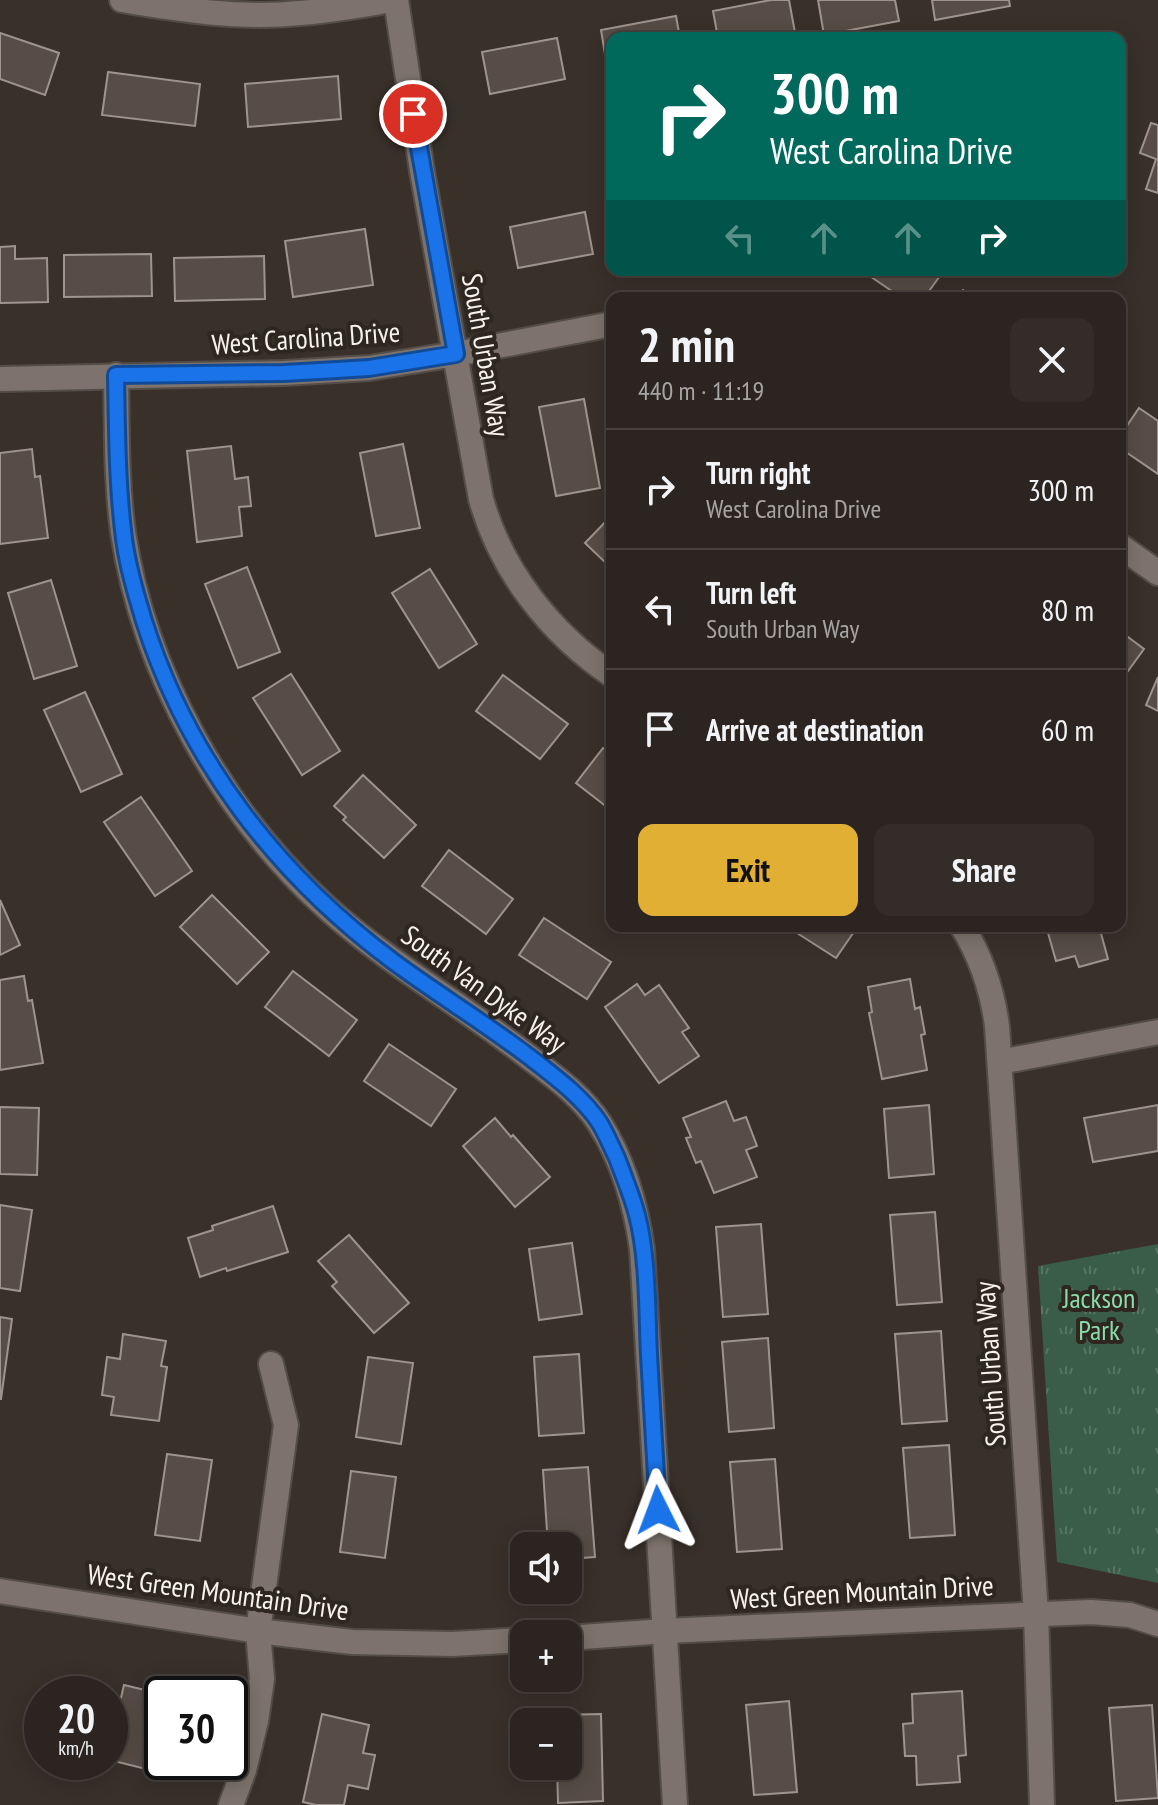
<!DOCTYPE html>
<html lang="en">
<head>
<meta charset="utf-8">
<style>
  :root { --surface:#2b2420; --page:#332c29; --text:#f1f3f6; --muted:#a6a4a5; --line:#47413e; --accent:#e1af34 }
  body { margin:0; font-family:"PT Sans Narrow",sans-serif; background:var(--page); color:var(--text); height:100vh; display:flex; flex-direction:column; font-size:30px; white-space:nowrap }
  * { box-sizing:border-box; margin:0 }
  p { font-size:26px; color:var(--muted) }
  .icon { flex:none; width:44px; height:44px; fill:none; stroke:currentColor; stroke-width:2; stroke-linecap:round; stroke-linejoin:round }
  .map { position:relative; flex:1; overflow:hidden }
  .drawer { position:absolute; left:606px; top:292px; width:520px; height:640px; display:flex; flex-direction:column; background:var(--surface); border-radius:16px; box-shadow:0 4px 20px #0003,0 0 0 2px var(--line) }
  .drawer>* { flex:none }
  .guide { position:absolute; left:606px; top:32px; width:520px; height:244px; border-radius:16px; box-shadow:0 4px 20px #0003,0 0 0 2px var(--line); background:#00695c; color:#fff; overflow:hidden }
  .buttons { position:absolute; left:510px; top:1532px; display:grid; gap:16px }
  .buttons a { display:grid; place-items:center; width:72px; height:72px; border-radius:16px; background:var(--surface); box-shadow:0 4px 20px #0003,0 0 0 2px var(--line); font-size:40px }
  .speed { position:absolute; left:24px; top:1676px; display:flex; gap:16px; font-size:40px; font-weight:700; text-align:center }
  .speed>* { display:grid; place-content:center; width:104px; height:104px; border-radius:50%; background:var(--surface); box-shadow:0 4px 20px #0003,0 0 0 2px var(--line); line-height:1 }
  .speed small { font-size:20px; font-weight:400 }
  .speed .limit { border:4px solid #111; border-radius:12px; background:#fff; color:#111 }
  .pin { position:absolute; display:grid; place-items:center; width:68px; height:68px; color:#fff; margin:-34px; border:4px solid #fff; border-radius:50%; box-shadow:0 2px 8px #0007 }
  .me { position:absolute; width:88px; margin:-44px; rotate:357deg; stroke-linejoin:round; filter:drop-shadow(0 0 6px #0008) }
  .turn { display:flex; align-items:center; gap:28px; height:168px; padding:0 32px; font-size:36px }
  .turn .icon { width:104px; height:104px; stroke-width:2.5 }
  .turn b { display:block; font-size:56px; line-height:68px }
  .lanes { display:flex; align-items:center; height:76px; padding:0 32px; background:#0003; justify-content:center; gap:40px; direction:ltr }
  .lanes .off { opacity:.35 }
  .round { display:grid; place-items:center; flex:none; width:84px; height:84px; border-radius:16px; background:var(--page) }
  .head { display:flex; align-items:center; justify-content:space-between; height:136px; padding:0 32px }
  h1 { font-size:48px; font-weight:700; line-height:60px }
  .action { display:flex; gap:16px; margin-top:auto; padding:16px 32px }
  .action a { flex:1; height:92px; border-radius:16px; background:var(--accent); color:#111; font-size:32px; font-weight:700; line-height:92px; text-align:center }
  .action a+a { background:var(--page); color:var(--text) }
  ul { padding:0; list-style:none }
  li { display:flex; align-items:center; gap:24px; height:120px; padding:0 32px; border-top:2px solid var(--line) }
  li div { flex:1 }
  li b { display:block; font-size:30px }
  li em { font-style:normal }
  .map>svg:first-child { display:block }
  .park { fill:url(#park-tufts) }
  .building { fill:#574d46; stroke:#9f948d; stroke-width:2 }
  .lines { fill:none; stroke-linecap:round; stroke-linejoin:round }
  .minor-casing { stroke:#544c47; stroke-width:28 }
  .minor { stroke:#7d736c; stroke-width:24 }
  .route-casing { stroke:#114b97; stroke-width:20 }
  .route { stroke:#1a73e8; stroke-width:14 }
  .labels { text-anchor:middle; stroke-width:8; stroke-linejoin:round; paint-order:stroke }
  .street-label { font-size:28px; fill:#f8f2ee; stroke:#2f2620 }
  .park-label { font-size:28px; fill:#88dcaa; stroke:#2f2620 }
</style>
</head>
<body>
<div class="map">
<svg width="1158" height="1805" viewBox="0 0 1158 1805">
  <defs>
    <pattern id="park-tufts" width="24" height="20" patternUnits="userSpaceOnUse" patternTransform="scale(2)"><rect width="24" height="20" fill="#395d48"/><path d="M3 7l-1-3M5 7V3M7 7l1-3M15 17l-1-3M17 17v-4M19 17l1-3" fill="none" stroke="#567563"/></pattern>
  </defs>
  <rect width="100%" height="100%" fill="#39302a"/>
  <polygon class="park" points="1158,1244 1158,1583 1057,1562 1038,1266"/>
  <g class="building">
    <polygon points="771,0 789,0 796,38 718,38 713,11"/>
    <polygon points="818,0 895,0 899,21 824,35"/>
    <polygon points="932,0 1009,0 1010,6 935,20"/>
    <polygon points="676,16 680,38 612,38 612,71 608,72 601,30"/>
    <polygon points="0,33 59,53 45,95 0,79"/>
    <polygon points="557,38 565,79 490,94 482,52"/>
    <polygon points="108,72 200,84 195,126 102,115"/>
    <polygon points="338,76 341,119 248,127 245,84"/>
    <polygon points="1151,123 1158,125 1158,193 1146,189 1156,159 1140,153"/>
    <polygon points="585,212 593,254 518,268 510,227"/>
    <polygon points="365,229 373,285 293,297 285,241"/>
    <polygon points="15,246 15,259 47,258 48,302 0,303 0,247"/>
    <polygon points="151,254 152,296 64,297 64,255"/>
    <polygon points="264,256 265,299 175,301 174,258"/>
    <polygon points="861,270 938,270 942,273 924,298 902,298"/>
    <polygon points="963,290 975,298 957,298"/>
    <polygon points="584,399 600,488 556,496 539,407"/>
    <polygon points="1139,408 1158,421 1158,474 1120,448 1120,436"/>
    <polygon points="403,444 420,528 376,536 360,453"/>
    <polygon points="231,446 235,479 248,477 251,506 239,507 242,536 197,542 187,451"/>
    <polygon points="32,449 35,477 40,476 48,538 0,544 0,453"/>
    <polygon points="612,515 612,569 585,543"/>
    <polygon points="247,567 280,652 238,668 205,584"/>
    <polygon points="430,569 477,644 439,668 392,593"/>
    <polygon points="51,580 77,666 34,679 8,593"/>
    <polygon points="1120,631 1144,649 1120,682"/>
    <polygon points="291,674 340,751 302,775 253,698"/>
    <polygon points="503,675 568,724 540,759 476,711"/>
    <polygon points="1158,677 1158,711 1146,705"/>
    <polygon points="85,692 122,774 81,792 44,710"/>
    <polygon points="603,748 612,754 612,811 576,783"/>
    <polygon points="363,775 416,825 384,858 343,820 346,817 334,806"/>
    <polygon points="141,797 192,871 155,896 104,822"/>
    <polygon points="449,850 513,899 486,934 422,886"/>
    <polygon points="212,895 269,952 237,984 180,927"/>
    <polygon points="0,900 20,945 0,955"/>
    <polygon points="544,918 611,962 587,999 519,955"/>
    <polygon points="786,926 858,926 836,958"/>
    <polygon points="1046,926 1099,926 1108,959 1079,967 1075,956 1056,961"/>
    <polygon points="293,971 357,1020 329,1056 265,1007"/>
    <polygon points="24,976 28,1001 32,1000 43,1063 0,1070 0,980"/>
    <polygon points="910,979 915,1009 920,1007 925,1034 921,1035 927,1070 882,1079 869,1013 872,1012 868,987"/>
    <polygon points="637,984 645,995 659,985 689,1028 682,1032 699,1056 659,1083 605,1007"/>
    <polygon points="389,1044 456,1089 431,1126 364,1081"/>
    <polygon points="726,1101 734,1121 746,1117 757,1146 746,1150 757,1177 714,1193 701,1161 696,1163 686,1138 691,1137 683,1118"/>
    <polygon points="929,1105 934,1174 889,1178 884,1109"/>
    <polygon points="1158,1105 1158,1151 1093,1162 1084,1118"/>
    <polygon points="0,1107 39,1108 37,1175 0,1174"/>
    <polygon points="495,1118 511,1137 513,1135 550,1177 515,1207 463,1146"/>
    <polygon points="0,1205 32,1210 20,1291 0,1288"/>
    <polygon points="273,1206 288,1252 227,1271 226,1268 200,1277 188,1238 213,1230 212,1226"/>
    <polygon points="935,1212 942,1302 897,1305 890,1215"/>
    <polygon points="761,1224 768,1314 723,1317 716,1227"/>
    <polygon points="349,1235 409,1303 374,1333 332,1286 337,1282 318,1261"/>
    <polygon points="572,1243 582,1314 539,1320 529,1249"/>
    <polygon points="0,1317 12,1319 1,1399 0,1399"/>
    <polygon points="941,1331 947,1421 902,1424 895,1334"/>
    <polygon points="123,1334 166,1341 161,1366 167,1367 159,1421 111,1415 114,1397 102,1395 107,1357 120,1359"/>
    <polygon points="768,1338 774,1428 729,1432 722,1342"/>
    <polygon points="579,1354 584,1433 539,1436 534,1357"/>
    <polygon points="368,1357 413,1363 401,1444 356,1437"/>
    <polygon points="949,1445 955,1535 910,1538 903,1448"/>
    <polygon points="167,1454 212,1460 200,1541 155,1535"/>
    <polygon points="775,1459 782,1549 737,1552 730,1462"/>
    <polygon points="588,1467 595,1557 568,1559 568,1546 548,1546 543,1470"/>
    <polygon points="351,1471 396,1477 385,1558 340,1552"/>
    <polygon points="124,1685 162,1694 162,1720 150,1770 110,1760 110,1721 115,1723"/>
    <polygon points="962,1691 966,1755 958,1756 960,1782 917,1785 916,1756 905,1756 903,1724 913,1723 912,1694"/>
    <polygon points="789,1701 797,1792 754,1795 746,1705"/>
    <polygon points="1152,1705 1158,1798 1116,1801 1109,1708"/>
    <polygon points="322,1714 369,1725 363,1753 375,1755 368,1789 348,1785 344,1805 316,1805 303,1802"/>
    <polygon points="601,1714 603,1801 558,1803 557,1766 568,1766 568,1722 556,1722 556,1715"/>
  </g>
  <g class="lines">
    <defs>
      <g id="minor">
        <path d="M122 0C180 10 241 19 300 13 331 11 362 5 392 0"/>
        <path d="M396 0 422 171 481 499C501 571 551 634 612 675"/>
        <path d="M116 375C117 427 116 481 123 532 144 673 222 812 326 907 389 964 464 1006 530 1058 555 1077 583 1097 600 1124 623 1161 636 1206 642 1249L675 1805"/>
        <polyline points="0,379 284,373 369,368 456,354 612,324"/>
        <polyline points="1120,546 1158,573"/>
        <path d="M962 926C982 958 992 989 997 1026L1036 1614 1042 1805"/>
        <polyline points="1000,1062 1158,1032"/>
        <polyline points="0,1591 258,1631 352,1642 452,1644 524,1640"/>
        <polyline points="568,1638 665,1631 1091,1612 1130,1615 1158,1624"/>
        <polyline points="231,1805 244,1770 256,1721 262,1679 258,1631 286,1425 271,1364"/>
      </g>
    </defs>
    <use href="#minor" class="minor-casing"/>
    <use href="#minor" class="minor"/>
  </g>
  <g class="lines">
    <defs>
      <path id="route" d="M413 114 456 354 369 368 337 370 284 373 116 375C117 427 117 479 123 530 126 561 135 591 144 621 188 760 277 875 394 962 440 996 490 1026 536 1062 559 1080 583 1098 599 1122 606 1133 611 1146 617 1158 624 1177 632 1196 637 1215 648 1256 647 1313 649 1355 652 1407 655 1458 658 1510"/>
    </defs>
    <use href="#route" class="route-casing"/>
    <use href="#route" class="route"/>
  </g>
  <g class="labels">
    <g class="street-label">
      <text transform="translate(306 338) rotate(-4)" y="10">West Carolina Drive</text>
      <text transform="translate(486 355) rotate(80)" y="10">South Urban Way</text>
      <text transform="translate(484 989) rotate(36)" y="10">South Van Dyke Way</text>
      <text transform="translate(990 1364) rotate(-94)" y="10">South Urban Way</text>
      <text transform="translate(218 1592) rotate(8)" y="10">West Green Mountain Drive</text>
      <text transform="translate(862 1592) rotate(-3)" y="10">West Green Mountain Drive</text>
    </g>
    <g class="park-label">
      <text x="1099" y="1308">Jackson<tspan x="1099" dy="32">Park</tspan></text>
    </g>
  </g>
</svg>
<div class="buttons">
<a><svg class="icon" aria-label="sound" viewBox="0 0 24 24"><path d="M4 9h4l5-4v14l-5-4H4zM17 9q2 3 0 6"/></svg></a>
<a>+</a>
<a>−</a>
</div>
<div class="speed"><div>20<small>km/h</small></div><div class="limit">30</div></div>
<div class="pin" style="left:413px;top:114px;background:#d93025"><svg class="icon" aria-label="arrive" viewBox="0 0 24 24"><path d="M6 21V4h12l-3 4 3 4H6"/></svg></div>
<svg class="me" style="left:658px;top:1510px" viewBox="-20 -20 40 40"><path d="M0-17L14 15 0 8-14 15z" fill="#1a73e8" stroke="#fff" stroke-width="4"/></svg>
<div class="guide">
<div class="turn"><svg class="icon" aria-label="right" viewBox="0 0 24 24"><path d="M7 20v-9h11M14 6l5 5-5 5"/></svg><div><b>300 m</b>West Carolina Drive</div></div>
<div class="lanes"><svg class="icon off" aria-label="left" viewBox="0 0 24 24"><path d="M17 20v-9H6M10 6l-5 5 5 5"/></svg><svg class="icon off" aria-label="ahead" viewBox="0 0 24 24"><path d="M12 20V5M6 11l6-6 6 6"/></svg><svg class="icon off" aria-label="ahead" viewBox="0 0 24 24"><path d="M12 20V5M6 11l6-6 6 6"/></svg><svg class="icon" aria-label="right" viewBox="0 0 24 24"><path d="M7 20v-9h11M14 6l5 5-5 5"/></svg></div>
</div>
<section class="drawer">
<div class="head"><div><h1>2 min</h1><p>440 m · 11:19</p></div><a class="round"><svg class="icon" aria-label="close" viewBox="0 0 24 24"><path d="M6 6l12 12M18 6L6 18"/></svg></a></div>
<ul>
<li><svg class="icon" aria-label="right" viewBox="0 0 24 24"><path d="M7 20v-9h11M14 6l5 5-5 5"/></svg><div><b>Turn right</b><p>West Carolina Drive</p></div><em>300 m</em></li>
<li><svg class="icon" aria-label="left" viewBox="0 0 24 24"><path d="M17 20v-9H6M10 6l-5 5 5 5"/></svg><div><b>Turn left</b><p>South Urban Way</p></div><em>80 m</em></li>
<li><svg class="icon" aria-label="arrive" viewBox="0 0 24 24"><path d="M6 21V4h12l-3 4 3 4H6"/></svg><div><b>Arrive at destination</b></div><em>60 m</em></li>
</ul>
<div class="action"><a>Exit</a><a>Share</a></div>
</section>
</div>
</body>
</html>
